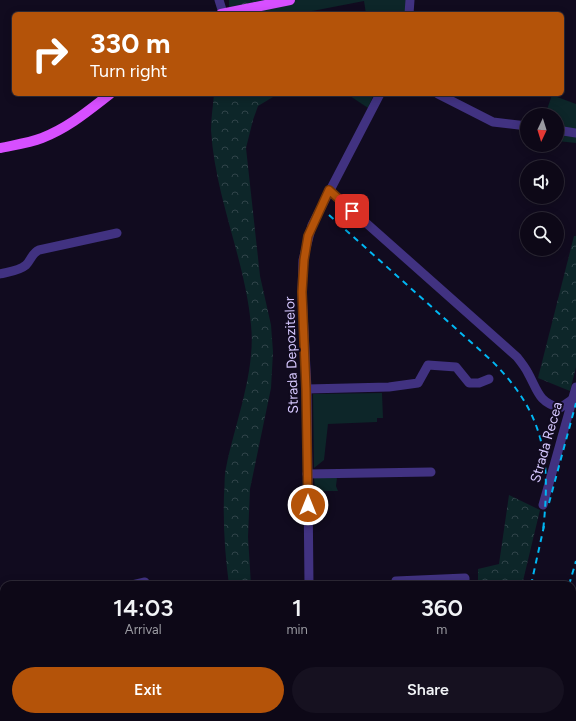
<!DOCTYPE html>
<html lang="en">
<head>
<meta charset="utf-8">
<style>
  :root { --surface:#0d0817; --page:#161120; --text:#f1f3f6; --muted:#9a9aa1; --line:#2d2936; --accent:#b45309 }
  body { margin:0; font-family:Figtree,sans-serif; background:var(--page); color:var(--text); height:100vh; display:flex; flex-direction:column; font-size:15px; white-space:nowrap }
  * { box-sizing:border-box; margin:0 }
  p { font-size:13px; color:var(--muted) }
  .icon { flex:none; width:22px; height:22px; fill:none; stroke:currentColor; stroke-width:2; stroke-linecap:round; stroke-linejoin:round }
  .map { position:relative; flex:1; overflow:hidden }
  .drawer { position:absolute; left:0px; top:581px; width:576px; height:140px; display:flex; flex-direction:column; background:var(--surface); border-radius:12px 12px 0 0; box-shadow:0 2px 10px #0003,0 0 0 1px var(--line) }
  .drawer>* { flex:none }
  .banner { position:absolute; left:12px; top:12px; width:552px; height:84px; border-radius:6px; box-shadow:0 2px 10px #0003,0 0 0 1px var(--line); background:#b45309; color:#fff; overflow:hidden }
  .needle { width:26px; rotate:184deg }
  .buttons { position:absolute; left:520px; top:108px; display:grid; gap:8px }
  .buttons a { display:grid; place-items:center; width:44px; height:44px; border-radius:50%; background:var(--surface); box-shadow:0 2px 10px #0003,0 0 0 1px var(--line); font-size:20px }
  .pin { position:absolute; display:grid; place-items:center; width:34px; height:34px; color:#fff; margin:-17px; border-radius:8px; box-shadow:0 2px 6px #0006 }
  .me { position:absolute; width:44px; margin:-22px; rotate:0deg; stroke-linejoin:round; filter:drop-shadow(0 0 3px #0008) }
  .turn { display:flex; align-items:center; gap:14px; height:84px; padding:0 12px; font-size:18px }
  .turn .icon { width:52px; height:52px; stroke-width:2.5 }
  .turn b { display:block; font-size:28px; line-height:34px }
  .eta { display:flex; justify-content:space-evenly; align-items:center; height:68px; text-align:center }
  .eta b { font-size:24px; font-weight:600; line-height:28px }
  .action { display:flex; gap:8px; margin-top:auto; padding:8px 12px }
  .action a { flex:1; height:46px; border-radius:24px; background:var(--accent); color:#fff; font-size:16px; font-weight:600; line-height:46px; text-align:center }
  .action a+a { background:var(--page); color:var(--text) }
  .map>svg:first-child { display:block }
  .grass { fill:#0d2629 }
  .forest { fill:url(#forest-crowns) }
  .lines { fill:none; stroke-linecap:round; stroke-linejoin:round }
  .path { stroke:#25aab6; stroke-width:1; stroke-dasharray:2 3; stroke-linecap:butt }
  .minor { stroke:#413281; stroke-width:9 }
  .major { stroke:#d74fff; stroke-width:10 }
  .rail { stroke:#00b7f3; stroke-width:2; stroke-dasharray:6 5; stroke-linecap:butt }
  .route-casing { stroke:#753606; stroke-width:10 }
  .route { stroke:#b45309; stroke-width:7 }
  .labels { text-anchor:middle; stroke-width:4; stroke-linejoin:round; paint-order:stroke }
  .street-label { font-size:14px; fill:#d6c8ff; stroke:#110b1f }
</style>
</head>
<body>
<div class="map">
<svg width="576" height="721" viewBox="0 0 576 721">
  <defs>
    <pattern id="forest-crowns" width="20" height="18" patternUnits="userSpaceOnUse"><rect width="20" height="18" fill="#0d2629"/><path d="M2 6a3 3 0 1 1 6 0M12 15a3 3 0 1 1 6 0" fill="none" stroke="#304449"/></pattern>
  </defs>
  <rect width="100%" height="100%" fill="#110b1f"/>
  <g class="grass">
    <polygon points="251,0 411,0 407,14 366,14 364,1 297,14 263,14"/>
    <polygon points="347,94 374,94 368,108"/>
    <polygon points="552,95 576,104 576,143 557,141 557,115 545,115"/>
    <polygon points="382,393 383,418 377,418 377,422 328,424 324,460 314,468 313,394"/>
    <polygon points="314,478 337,478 336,486 338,491 315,491"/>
  </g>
  <g class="forest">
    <polygon points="229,0 250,0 263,14 229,14"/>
    <path d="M214 94H278L258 106 253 120 246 148 260 276 271 325 273 352 271 388 250 489 248 537 251 585H229C225 554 223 526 224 495 225 486 224 476 226 468 235 423 256 371 251 325 245 259 215 197 211 130 211 118 213 106 214 94Z"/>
    <polygon points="574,236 576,236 576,367 570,391 538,378"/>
    <polygon points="509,495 540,510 522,585 478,585 478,569 499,564"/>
    <rect x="225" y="717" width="42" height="4"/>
    <polygon points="483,717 509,717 508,721 483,721"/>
  </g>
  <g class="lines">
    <polyline class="path" points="572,709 576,710"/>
    <g class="minor">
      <polyline points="219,0 223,13"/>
      <polyline points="409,14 410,0"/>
      <polyline points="438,94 493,122 527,126"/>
      <polyline points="557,130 576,133"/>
      <path d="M329 190 517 357C521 362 525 367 528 373 538 391 538 402 560 408L573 399"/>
      <path d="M0 274C8 272 19 271 26 265 31 260 32 253 39 250L117 233"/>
      <polyline points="307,389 389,387 418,383 428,365 456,367 469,383 479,383 489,379"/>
      <polyline points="307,474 431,472"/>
      <polyline points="543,505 576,387"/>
      <polyline points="132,585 145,582"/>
      <polyline points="309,585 307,389 302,292 303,260 312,225 380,94"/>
      <polyline points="396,585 396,581 465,578 465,585"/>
      <polyline points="0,614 4,613"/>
      <polyline points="0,660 4,686"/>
      <polyline points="9,717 9,721"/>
      <polyline points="414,717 414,721"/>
      <polyline points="311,721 311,717"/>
    </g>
    <g class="major">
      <polyline points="221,14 290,0"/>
      <path d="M0 148C14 145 29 143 42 138 68 128 88 111 110 94"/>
    </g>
    <g class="rail">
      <path d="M329 215 492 361C545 414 551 459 543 531"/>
      <polyline points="549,503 576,403"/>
      <polyline points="531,585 544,526"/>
      <polyline points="569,585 576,561"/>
      <polyline points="572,662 576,647"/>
      <polyline points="572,697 576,683"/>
      <polyline points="517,721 517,717"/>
      <polyline points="556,721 557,717"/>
      <polyline points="564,721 565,717"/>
      <polyline points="571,721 576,704"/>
    </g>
  </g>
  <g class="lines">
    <defs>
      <polyline id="route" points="308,505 306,389 302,292 304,260 308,236 329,190 352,211"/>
    </defs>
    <use href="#route" class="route-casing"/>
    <use href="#route" class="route"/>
  </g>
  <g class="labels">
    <g class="street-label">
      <text transform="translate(291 355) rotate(-92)" y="5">Strada Depozitelor</text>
      <text transform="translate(546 442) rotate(-74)" y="5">Strada Recea</text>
    </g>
  </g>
</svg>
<div class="buttons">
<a><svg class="needle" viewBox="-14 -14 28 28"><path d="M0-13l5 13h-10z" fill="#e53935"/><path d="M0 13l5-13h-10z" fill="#9a9aa1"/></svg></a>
<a><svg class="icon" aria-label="sound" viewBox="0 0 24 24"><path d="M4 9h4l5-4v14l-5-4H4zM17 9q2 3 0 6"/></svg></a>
<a><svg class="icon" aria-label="search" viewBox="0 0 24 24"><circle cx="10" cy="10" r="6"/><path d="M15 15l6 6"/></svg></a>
</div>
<div class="pin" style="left:352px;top:211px;background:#d93025"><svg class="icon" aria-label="arrive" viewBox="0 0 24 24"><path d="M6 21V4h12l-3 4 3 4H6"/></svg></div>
<svg class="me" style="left:308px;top:505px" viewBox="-20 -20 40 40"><circle r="17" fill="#b45309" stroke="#fff" stroke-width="3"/><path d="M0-11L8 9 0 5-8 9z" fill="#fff"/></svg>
<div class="banner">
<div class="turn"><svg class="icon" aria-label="right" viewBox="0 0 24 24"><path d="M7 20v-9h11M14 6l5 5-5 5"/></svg><div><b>330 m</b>Turn right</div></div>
</div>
<section class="drawer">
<div class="eta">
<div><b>14:03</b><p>Arrival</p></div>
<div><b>1</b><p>min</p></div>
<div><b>360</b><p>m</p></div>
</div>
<div class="action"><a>Exit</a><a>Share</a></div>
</section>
</div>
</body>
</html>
